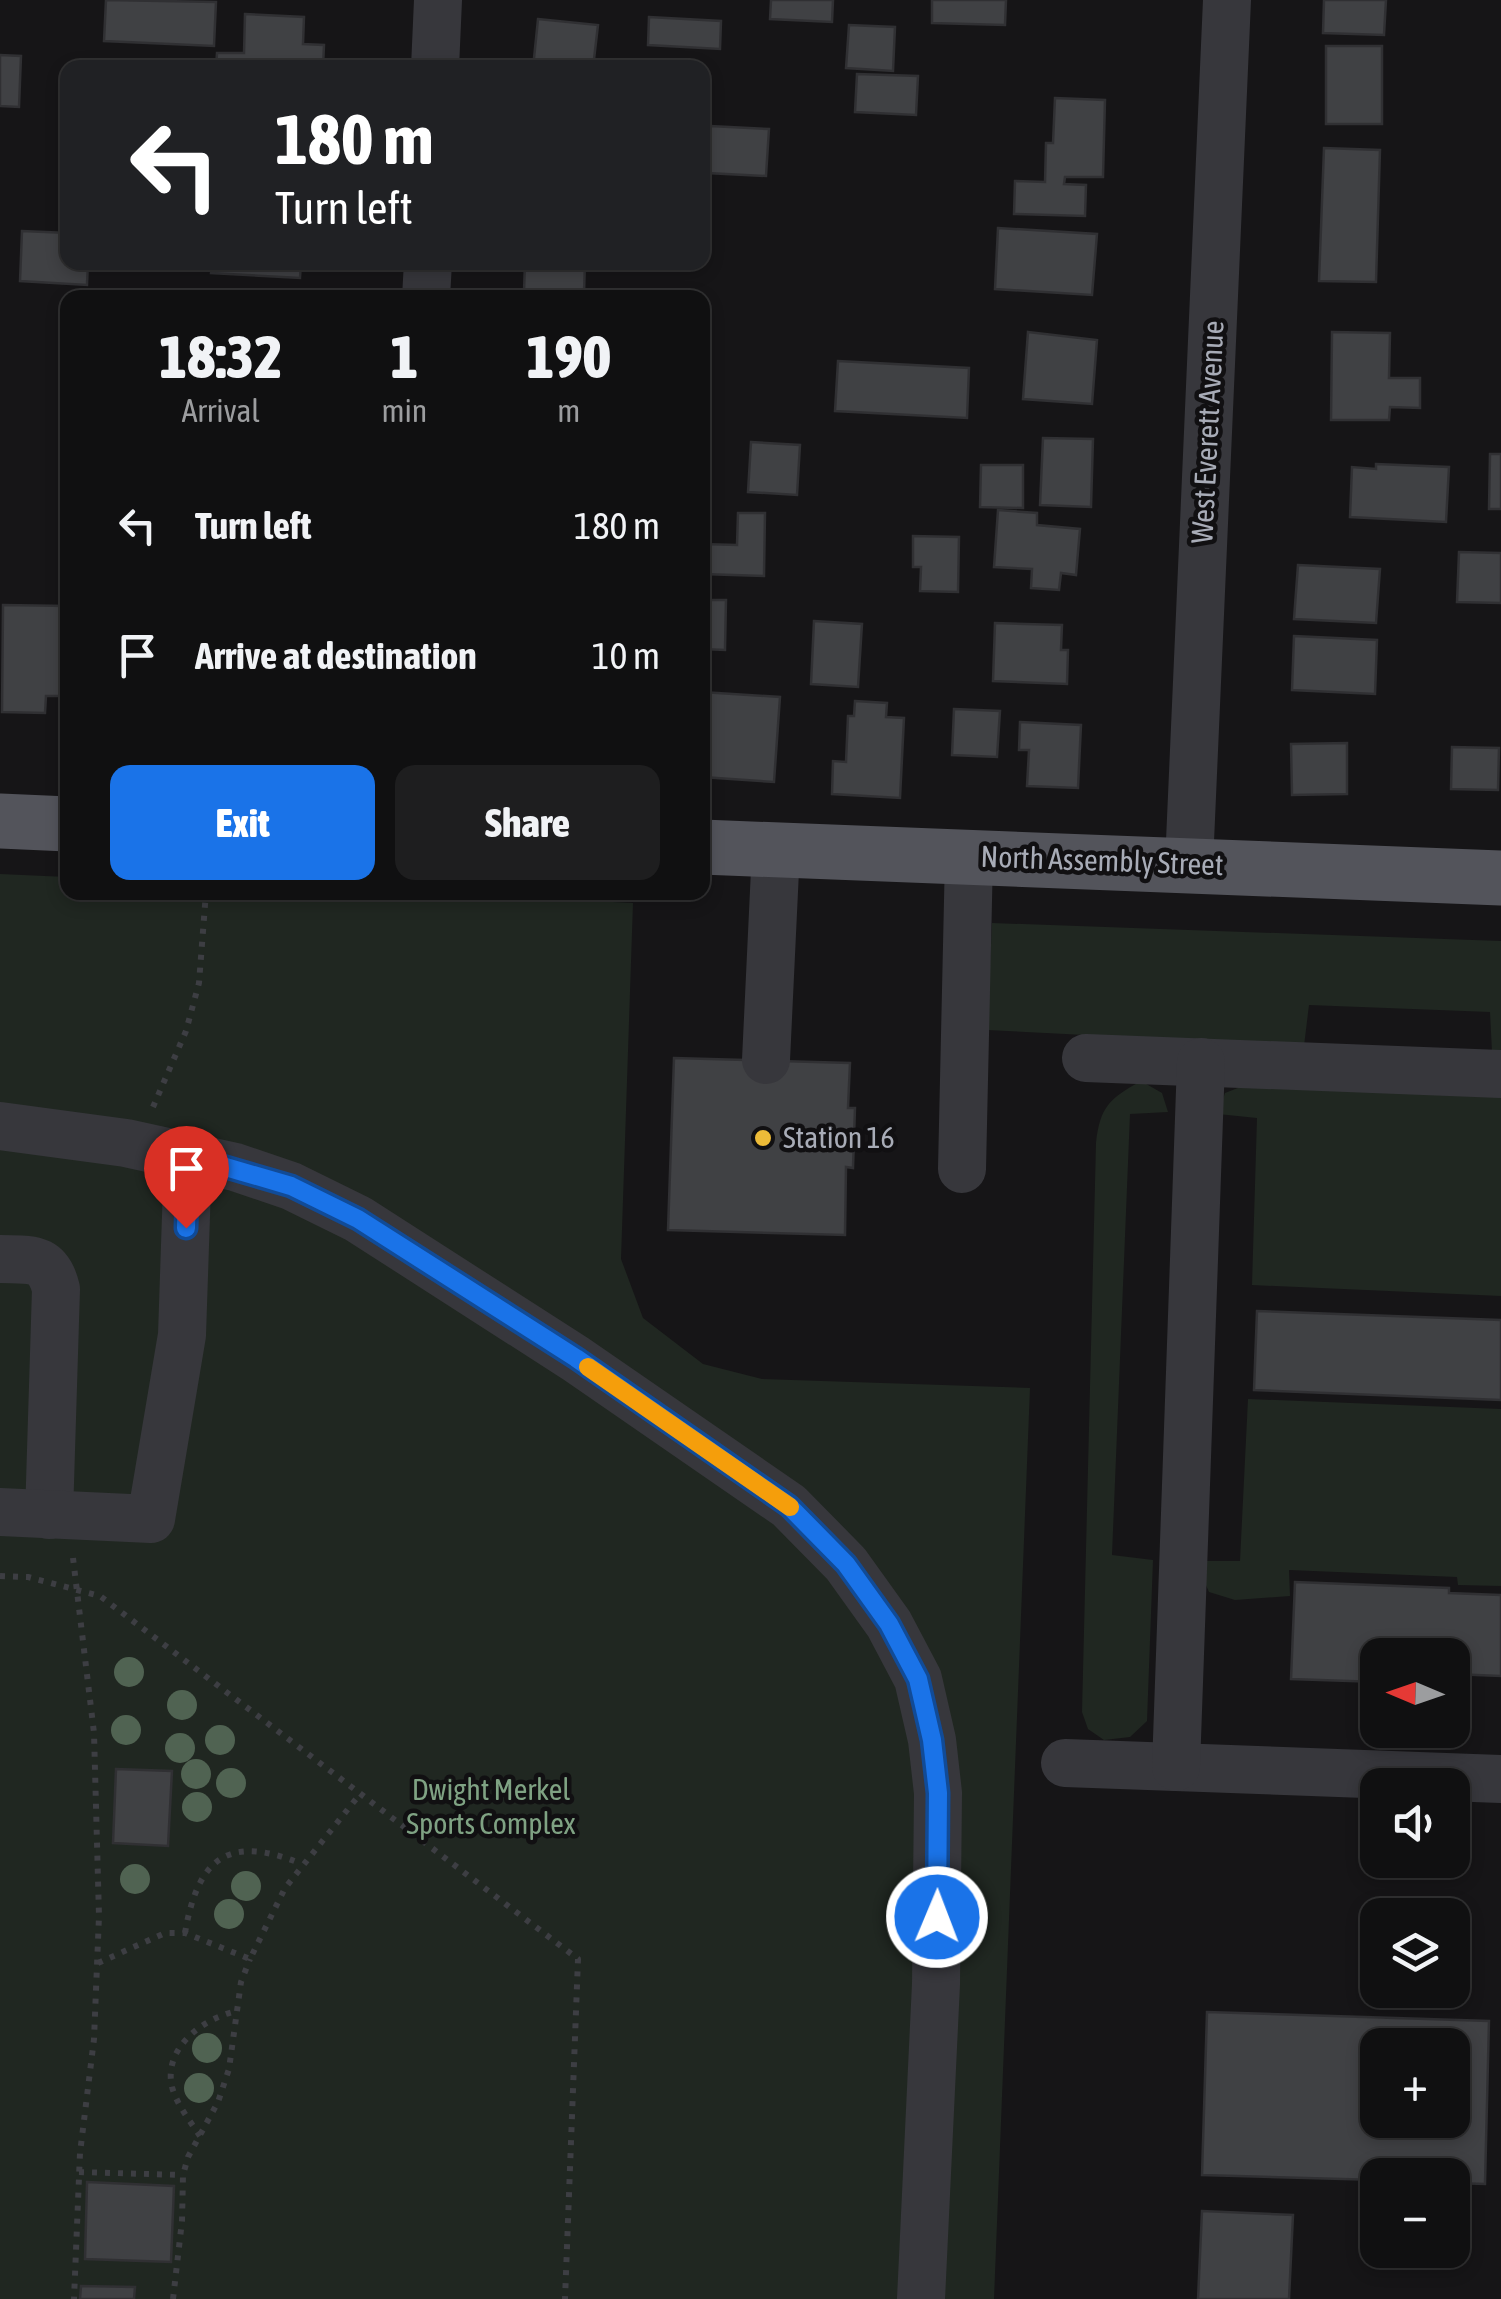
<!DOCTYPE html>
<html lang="en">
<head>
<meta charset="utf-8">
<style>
  :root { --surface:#101011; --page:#1e1e1f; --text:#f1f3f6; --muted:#9c9d9f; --line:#303031; --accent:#1a73e8 }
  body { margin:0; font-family:"Asap Condensed",sans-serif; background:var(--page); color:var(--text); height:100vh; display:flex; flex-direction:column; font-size:38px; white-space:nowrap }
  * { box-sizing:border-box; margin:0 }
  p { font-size:32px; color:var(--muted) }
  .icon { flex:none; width:55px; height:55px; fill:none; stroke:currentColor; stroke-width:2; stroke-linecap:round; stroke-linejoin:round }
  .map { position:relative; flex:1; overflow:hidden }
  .details { position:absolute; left:60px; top:290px; width:650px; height:610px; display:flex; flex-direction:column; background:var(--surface); border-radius:20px; box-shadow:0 5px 15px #0003,0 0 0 2px var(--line) }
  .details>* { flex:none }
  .guide { position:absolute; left:60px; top:60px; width:650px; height:210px; border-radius:20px; box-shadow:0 5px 15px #0003,0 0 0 2px var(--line); background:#202124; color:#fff; overflow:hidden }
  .needle { width:65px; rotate:272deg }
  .fabs { position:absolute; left:1360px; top:1638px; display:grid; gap:20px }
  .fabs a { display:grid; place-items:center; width:110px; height:110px; border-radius:20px; background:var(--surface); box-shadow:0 5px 15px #0003,0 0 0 2px var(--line); font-size:50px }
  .pin { position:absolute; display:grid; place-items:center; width:85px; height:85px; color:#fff; margin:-102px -42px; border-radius:50% 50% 50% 0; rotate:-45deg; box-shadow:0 0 10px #0007 }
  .pin .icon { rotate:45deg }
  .me { position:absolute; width:110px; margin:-55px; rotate:1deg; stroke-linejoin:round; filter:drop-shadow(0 0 8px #0008) }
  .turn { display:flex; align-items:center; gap:35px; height:210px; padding:0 50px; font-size:45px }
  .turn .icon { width:130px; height:130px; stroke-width:2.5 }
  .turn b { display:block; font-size:70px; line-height:85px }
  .eta { display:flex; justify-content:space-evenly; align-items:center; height:170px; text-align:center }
  .eta b { font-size:60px; font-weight:800; line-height:70px }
  .button { display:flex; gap:20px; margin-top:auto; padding:20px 50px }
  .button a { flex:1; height:115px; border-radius:20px; background:var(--accent); color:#fff; font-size:40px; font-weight:800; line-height:115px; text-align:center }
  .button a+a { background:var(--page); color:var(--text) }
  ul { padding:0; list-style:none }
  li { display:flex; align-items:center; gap:30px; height:130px; padding:0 50px }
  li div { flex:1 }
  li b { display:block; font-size:38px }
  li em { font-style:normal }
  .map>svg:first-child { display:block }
  .green { fill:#202721 }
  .building { fill:#404144; stroke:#303033; stroke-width:2.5; fill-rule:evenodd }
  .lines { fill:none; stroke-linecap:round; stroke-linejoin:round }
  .path { stroke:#3d3e43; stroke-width:6; stroke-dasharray:5 8; stroke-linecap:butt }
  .minor { stroke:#37373c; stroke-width:48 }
  .major { stroke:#53545b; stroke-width:55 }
  .tree { fill:#506352 }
  .route-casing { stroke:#114b97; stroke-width:25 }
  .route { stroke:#1a73e8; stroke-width:18 }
  .slow { stroke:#f59e0b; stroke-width:18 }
  .poi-dot { fill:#edbb38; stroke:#111012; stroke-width:4 }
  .labels { text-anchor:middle; stroke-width:9; stroke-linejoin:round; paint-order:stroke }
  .street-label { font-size:30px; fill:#a8acb7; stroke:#111012 }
  .poi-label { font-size:30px; fill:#a8acb7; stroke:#111012; text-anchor:start }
  .park-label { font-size:30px; fill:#7fa283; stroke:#111012 }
</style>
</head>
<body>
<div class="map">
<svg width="1501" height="2299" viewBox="0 0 1501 2299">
  <rect width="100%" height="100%" fill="#161517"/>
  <g class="green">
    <polygon points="0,874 67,877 68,892 410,892 633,903 621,1259 643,1318 703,1364 762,1379 1030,1388 994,2299 0,2299"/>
    <polygon points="992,923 1501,941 1501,1054 1492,1052 1490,1012 1309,1005 1304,1046 987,1030"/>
    <path d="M1141 1081 1162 1093 1168 1112 1130 1114 1112 1555 1153 1560 1147 1721 1130 1737 1104 1740 1088 1729 1082 1712 1096 1143C1100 1107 1109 1099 1141 1081Z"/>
    <polygon points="1248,1084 1501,1095 1501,1296 1252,1285 1257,1118 1218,1114 1225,1093"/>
    <polygon points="1248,1399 1501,1409 1501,1586 1458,1585 1457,1577 1289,1570 1290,1596 1235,1600 1209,1592 1201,1574 1204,1561 1240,1561"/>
  </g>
  <g class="building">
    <polygon points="106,0 216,2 214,46 104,41"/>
    <polygon points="771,0 833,0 832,22 770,19"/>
    <polygon points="932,0 1006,0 1005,25 932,23"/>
    <polygon points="1324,0 1386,0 1384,35 1323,33"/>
    <polygon points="245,14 304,17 303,44 324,45 323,68 216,68 217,53 244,53"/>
    <polygon points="649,17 721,21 720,49 648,45"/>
    <polygon points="538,19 598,25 593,68 533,68"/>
    <polygon points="849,25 895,27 893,71 846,68"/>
    <rect x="1326" y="46" width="56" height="78"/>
    <polygon points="0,55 21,56 19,107 0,106"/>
    <polygon points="857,74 918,76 916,115 855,112"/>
    <polygon points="1055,98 1105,100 1103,177 1065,177 1064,184 1086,185 1085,216 1014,214 1015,181 1045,182 1046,143 1053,143"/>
    <polygon points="710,126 769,129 766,176 707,173"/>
    <polygon points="1324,148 1380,150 1376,282 1319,281"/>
    <polygon points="998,228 1097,234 1092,295 995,289"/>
    <polygon points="22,231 68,233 68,262 88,262 87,285 20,281"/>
    <polygon points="212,262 301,262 300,278 211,273"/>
    <polygon points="525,262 585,262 584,294 524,292"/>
    <polygon points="1028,332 1097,340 1092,404 1023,399"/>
    <polygon points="1332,332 1390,333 1389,378 1420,378 1420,408 1390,407 1389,420 1331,420"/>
    <polygon points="838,361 969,368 967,418 835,411"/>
    <polygon points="1043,438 1093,439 1091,507 1040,505"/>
    <polygon points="751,442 800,445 797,495 748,492"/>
    <polygon points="1490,454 1501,454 1501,509 1489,509"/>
    <polygon points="1376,464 1449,467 1446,522 1350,517 1352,467 1376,469"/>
    <polygon points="981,465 1023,465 1023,508 980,507"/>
    <polygon points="998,510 1037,513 1037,525 1080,529 1076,575 1061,573 1059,590 1031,588 1032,569 994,567"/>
    <polygon points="738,513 765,513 764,576 702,574 702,544 737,545"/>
    <polygon points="913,536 959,537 958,592 920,591 921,567 913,567"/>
    <polygon points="1459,552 1501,553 1501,603 1457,602"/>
    <polygon points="1298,565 1380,569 1376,623 1294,619"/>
    <polygon points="702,600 726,600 725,650 702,649"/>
    <polygon points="3,605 68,606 68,696 46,696 45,713 2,712"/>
    <polygon points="814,621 862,624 858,687 811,684"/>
    <polygon points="995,623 1062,625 1061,650 1068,650 1067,684 993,681"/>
    <polygon points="1294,636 1377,640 1375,694 1292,690"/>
    <polygon points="702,692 780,697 774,782 702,777"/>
    <polygon points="855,701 887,703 886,717 904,718 900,798 832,794 833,761 846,762 848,716 854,716"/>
    <polygon points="954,709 1000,711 997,757 952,755"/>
    <polygon points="1020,722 1081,725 1078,788 1027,786 1029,750 1019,750"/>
    <polygon points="1347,743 1347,794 1292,795 1291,744"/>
    <polygon points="1452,747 1499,748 1498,790 1451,789"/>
    <polygon points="674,1058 850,1063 848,1108 855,1108 853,1168 846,1167 845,1235 668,1230"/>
    <polygon points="1257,1311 1501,1320 1501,1400 1254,1390"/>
    <polygon points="1295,1582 1449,1588 1449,1593 1501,1595 1501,1676 1452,1674 1452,1655 1378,1655 1378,1682 1291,1679"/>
    <polygon points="116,1769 172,1771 168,1846 113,1843"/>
    <path d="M1207 2012 1489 2021 1485 2184 1452 2183V2175H1378V2180L1202 2175ZM1378 2045H1452V2120H1378Z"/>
    <polygon points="87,2182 174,2186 171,2262 85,2259"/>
    <polygon points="1202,2211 1293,2215 1289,2299 1198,2299"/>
    <polygon points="81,2286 135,2287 134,2299 80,2299"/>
  </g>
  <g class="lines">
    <g class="path">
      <polyline points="153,1107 186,1031 199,983 206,892"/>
      <polyline points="73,1558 94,1733 99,1916 94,2039 80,2153 74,2299"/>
      <polyline points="0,1576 28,1577 100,1596 578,1959 565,2299"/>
      <path d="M185 1933C198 1857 229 1834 302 1864"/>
      <polyline points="98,1963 165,1933 185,1933 250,1959 285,1888 360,1794"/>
      <path d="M200 2136C190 2121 177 2105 172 2087 163 2048 203 2018 237 2011"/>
      <polyline points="79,2172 183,2175"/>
      <polyline points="173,2299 182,2221 183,2175 188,2157 218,2102 229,2069 241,1982 250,1959"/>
    </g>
    <g class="minor">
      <polyline points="435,68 438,0"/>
      <polyline points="426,298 428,262"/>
      <polyline points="1189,864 1227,0"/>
      <polyline points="1086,1058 1501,1074"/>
      <polyline points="766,1060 776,849"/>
      <polyline points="0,1126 126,1143 235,1167 291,1186 358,1219 576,1359 789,1506 846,1564 889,1624 918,1679 932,1740 938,1793 936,1984 921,2299"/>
      <polyline points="962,1169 969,856"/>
      <path d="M0 1259C29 1260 48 1255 56 1289L49 1515"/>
      <polyline points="0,1512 151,1519 182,1335 188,1156"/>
      <polyline points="1065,1763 1501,1779"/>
      <polyline points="1176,1767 1201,1062"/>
    </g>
    <g class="major">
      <polyline points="0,821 68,824"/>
      <polyline points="702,847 1501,878"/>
    </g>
  </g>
  <g class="tree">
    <circle cx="129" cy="1672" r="15"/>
    <circle cx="182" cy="1705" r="15"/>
    <circle cx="126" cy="1730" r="15"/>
    <circle cx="220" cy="1740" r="15"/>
    <circle cx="180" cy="1748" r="15"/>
    <circle cx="196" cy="1774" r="15"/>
    <circle cx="231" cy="1783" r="15"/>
    <circle cx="197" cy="1807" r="15"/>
    <circle cx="135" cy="1879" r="15"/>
    <circle cx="246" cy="1886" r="15"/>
    <circle cx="229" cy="1914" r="15"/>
    <circle cx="207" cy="2048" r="15"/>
    <circle cx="199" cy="2088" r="15"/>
  </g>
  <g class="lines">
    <defs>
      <polyline id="route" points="186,1228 188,1156 291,1186 358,1219 576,1358 789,1506 846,1564 889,1624 918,1679 932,1740 938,1793 937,1917"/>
    </defs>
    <use href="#route" class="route-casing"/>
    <use href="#route" class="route"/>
    <polyline class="slow" points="588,1367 790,1507"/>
  </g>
  <circle class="poi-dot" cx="763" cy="1138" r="10"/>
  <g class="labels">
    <g class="street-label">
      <text transform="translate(1208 432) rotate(-87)" y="10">West Everett Avenue</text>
      <text transform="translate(1102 861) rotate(2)" y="10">North Assembly Street</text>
    </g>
    <g class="poi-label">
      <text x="783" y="1148">Station 16</text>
    </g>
    <g class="park-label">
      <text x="491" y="1800">Dwight Merkel<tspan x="491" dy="34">Sports Complex</tspan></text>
    </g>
  </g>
</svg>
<div class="fabs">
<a><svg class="needle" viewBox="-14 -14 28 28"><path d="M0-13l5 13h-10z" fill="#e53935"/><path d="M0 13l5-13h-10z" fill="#9c9d9f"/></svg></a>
<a><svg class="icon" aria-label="sound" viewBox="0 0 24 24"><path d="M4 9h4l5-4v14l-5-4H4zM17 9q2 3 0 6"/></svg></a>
<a><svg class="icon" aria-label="layers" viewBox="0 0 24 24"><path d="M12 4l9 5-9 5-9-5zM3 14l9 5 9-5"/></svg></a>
<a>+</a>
<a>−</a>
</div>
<div class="pin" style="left:186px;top:1228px;background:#d93025"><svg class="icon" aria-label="arrive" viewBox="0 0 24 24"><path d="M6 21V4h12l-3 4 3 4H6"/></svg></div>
<svg class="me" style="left:937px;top:1917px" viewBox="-20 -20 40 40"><circle r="17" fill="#1a73e8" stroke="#fff" stroke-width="3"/><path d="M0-11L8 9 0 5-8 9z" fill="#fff"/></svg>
<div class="guide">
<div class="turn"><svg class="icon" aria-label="left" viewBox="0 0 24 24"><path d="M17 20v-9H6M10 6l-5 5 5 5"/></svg><div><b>180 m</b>Turn left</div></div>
</div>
<section class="details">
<div class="eta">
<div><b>18:32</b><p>Arrival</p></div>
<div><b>1</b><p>min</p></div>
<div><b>190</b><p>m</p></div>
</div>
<ul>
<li><svg class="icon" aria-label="left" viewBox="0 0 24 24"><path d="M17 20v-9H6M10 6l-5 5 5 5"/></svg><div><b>Turn left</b></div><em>180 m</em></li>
<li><svg class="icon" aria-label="arrive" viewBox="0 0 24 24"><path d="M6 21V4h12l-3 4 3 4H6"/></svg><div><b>Arrive at destination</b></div><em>10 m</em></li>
</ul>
<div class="button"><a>Exit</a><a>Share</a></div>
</section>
</div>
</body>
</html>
